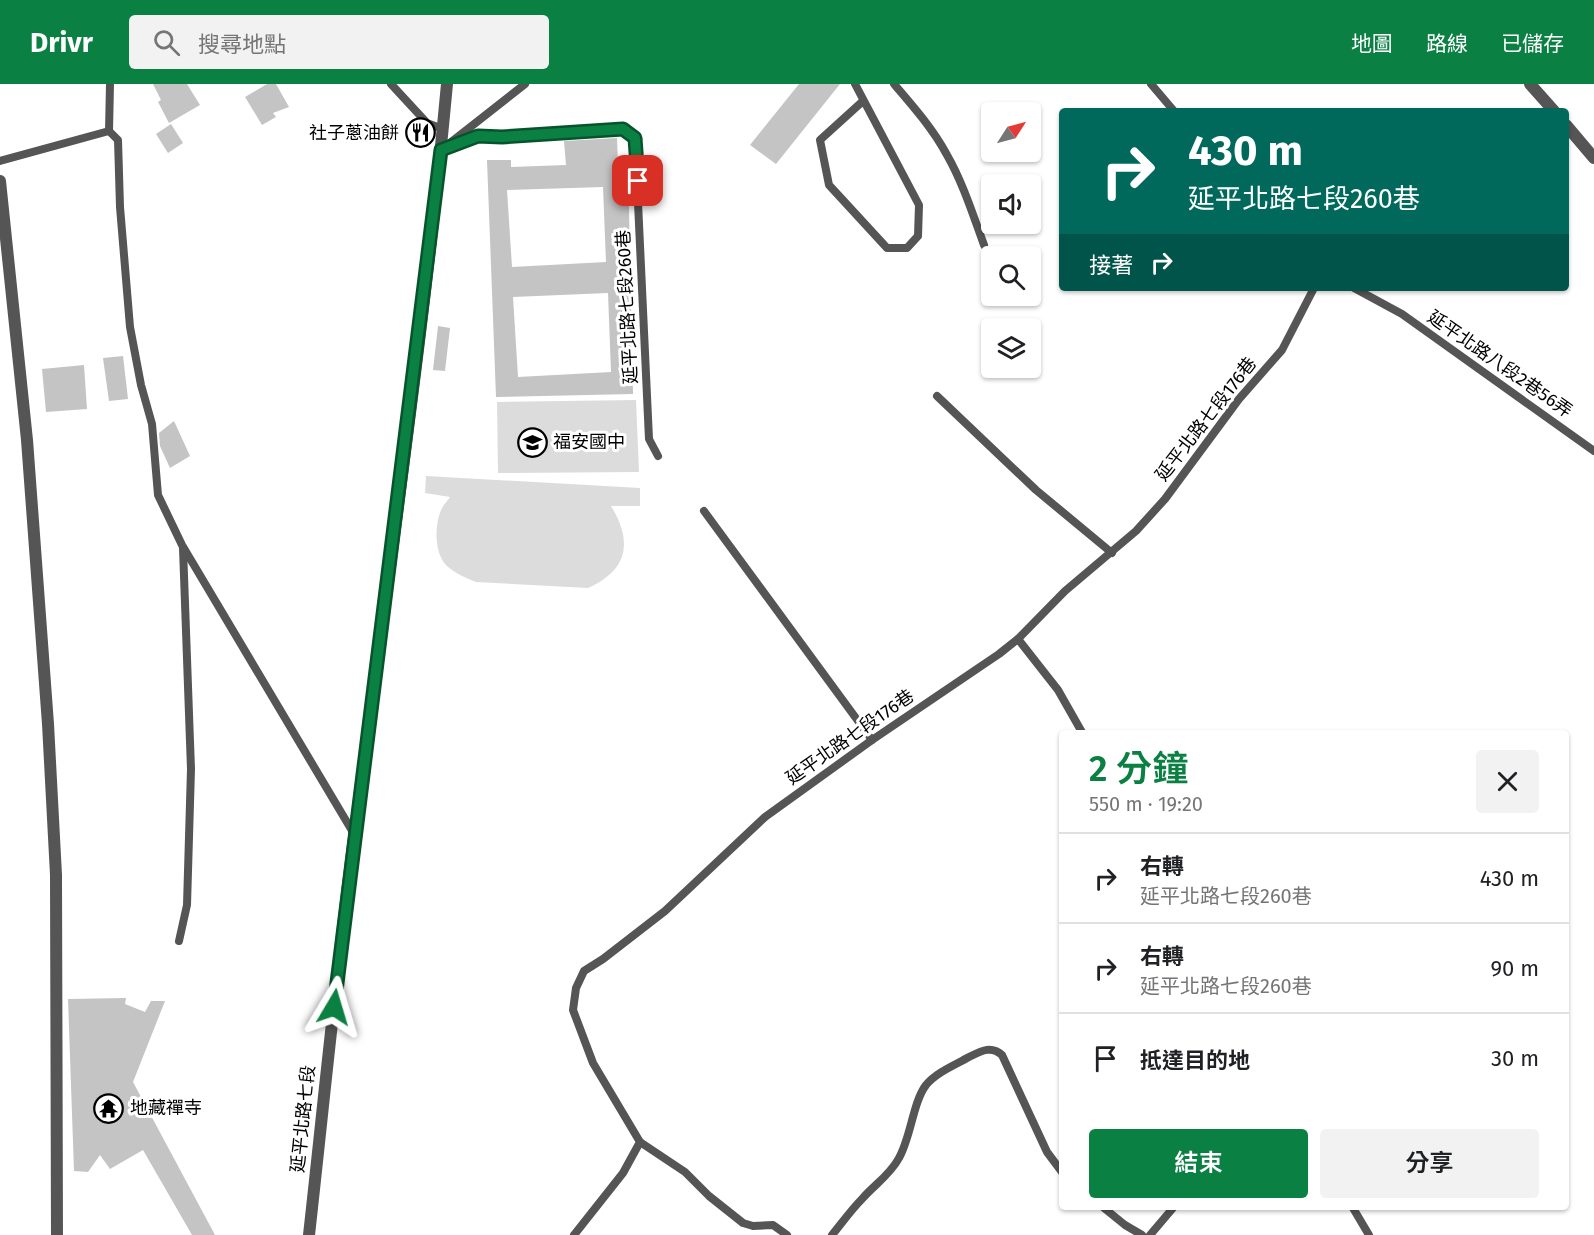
<!DOCTYPE html>
<html lang="zh-TW">
<head>
<meta charset="utf-8">
<style>
  :root { --surface:#fff; --page:#f2f2f2; --text:#202124; --muted:#757577; --line:#e0e0e0; --accent:#0b8043 }
  body { margin:0; font-family:"Fira Sans","Noto Sans TC",sans-serif; background:var(--page); color:var(--text); height:100vh; display:flex; flex-direction:column; font-size:22px; white-space:nowrap }
  * { box-sizing:border-box; margin:0 }
  p { font-size:20px; color:var(--muted) }
  .icon { flex:none; width:33px; height:33px; fill:none; stroke:currentColor; stroke-width:2; stroke-linecap:round; stroke-linejoin:round }
  .map { position:relative; flex:1; overflow:hidden }
  .panel { position:absolute; left:1059px; top:646px; width:510px; height:480px; display:flex; flex-direction:column; background:var(--surface); border-radius:6px; box-shadow:0 2px 4px #0004 }
  .panel>* { flex:none }
  .top-card { position:absolute; left:1059px; top:24px; width:510px; height:183px; border-radius:6px; box-shadow:0 2px 4px #0004; background:#00695c; color:#fff; overflow:hidden }
  .needle { width:39px; rotate:54deg }
  .fabs { position:absolute; left:981px; top:18px; display:grid; gap:12px }
  .fabs a { display:grid; place-items:center; width:60px; height:60px; border-radius:6px; background:var(--surface); box-shadow:0 2px 4px #0004; font-size:30px }
  .pin { position:absolute; display:grid; place-items:center; width:51px; height:51px; color:#fff; margin:-26px; border-radius:12px; box-shadow:0 3px 9px #0006 }
  .me { position:absolute; width:66px; margin:-33px; rotate:7deg; stroke-linejoin:round; filter:drop-shadow(0 0 4px #0008) }
  .turn { display:flex; align-items:center; gap:21px; height:126px; padding:0 30px; font-size:27px }
  .turn .icon { width:78px; height:78px; stroke-width:2.5 }
  .turn b { display:block; font-size:42px; line-height:51px }
  .then { display:flex; align-items:center; height:57px; padding:0 30px; background:#0003; gap:12px; font-size:22px }
  .round { display:grid; place-items:center; flex:none; width:63px; height:63px; border-radius:6px; background:var(--page) }
  .headline { display:flex; align-items:center; justify-content:space-between; height:102px; padding:0 30px }
  h1 { font-size:36px; font-weight:600; line-height:45px; color:var(--accent) }
  .action { display:flex; gap:12px; margin-top:auto; padding:12px 30px }
  .action a { flex:1; height:69px; border-radius:6px; background:var(--accent); color:#fff; font-size:24px; font-weight:600; line-height:69px; text-align:center }
  .action a+a { background:var(--page); color:var(--text) }
  ul { padding:0; list-style:none }
  li { display:flex; align-items:center; gap:18px; height:90px; padding:0 30px; border-top:2px solid var(--line) }
  li div { flex:1 }
  li b { display:block; font-size:22px }
  li em { font-style:normal }
  header { display:flex; align-items:center; gap:36px; box-sizing:border-box; height:84px; padding:0 30px; background:var(--accent); color:#fff }
  header strong { font-size:28px }
  nav { display:flex; gap:33px; margin-inline-start:auto; font-size:21px }
  .search { width:420px; height:54px; background:var(--page); display:flex; align-items:center; gap:15px; box-sizing:border-box; padding:0 21px; border-radius:6px; color:var(--muted); font-size:22px }
  .map>svg:first-child { display:block }
  .green { fill:#dcdcdc }
  .building { fill:#c4c4c4; fill-rule:evenodd }
  .lines { fill:none; stroke-linecap:round; stroke-linejoin:round }
  .service { stroke:#555; stroke-width:8 }
  .minor { stroke:#555; stroke-width:12 }
  .tertiary { stroke:#555; stroke-width:12 }
  .route-casing { stroke:#07532c; stroke-width:15 }
  .route { stroke:#0b8043; stroke-width:10 }
  .labels { text-anchor:middle; stroke-width:6; stroke-linejoin:round; paint-order:stroke }
  .poi-label { font-size:18px; fill:#000; stroke:#fff; text-anchor:start }
  .street-label { font-size:18px; fill:#000; stroke:#fff }
</style>
</head>
<body>
<header>
<strong>Drivr</strong>
<div class="search"><svg class="icon" aria-label="search" viewBox="0 0 24 24"><circle cx="10" cy="10" r="6"/><path d="M15 15l6 6"/></svg>搜尋地點</div>
<nav><a>地圖</a><a>路線</a><a>已儲存</a></nav>
</header>
<div class="map">
<svg width="1594" height="1151" viewBox="0 0 1594 1151">
  <rect width="100%" height="100%" fill="#fff"/>
  <g class="green">
    <polygon points="636,316 639,388 498,389 497,318"/>
    <path d="M426 392 640 404V422H611C633 458 628 486 588 504L476 498C466 494 456 490 447 482 434 470 434 440 442 424 444 420 448 416 450 413L425 409Z"/>
  </g>
  <g class="building">
    <polygon points="153,0 187,0 200,21 169,39 158,18 161,16"/>
    <polygon points="267,0 276,0 289,23 273,29 276,33 262,41 245,13"/>
    <polygon points="799,0 840,0 776,80 750,61"/>
    <polygon points="171,40 183,59 168,69 156,50"/>
    <path d="M617 54 618 80 628 79 633 310 496 313 487 76H511V83L566 81 564 57ZM603 103 606 178 512 183 507 106ZM608 209 611 288 518 293 513 213Z"/>
    <polygon points="438,242 450,244 445,287 433,286"/>
    <polygon points="123,272 128,315 109,317 103,274"/>
    <polygon points="84,281 87,325 46,328 42,285"/>
    <polygon points="174,337 190,372 170,384 160,362 159,349"/>
    <polygon points="126,914 125,920 145,928 151,917 165,917 133,998 215,1151 192,1151 143,1066 110,1085 100,1071 88,1088 74,1087 68,915"/>
  </g>
  <g class="lines">
    <g class="service">
      <polyline points="110,0 109,47 118,56 120,123 130,243 141,301 152,340 158,411 182,461 354,750"/>
      <polyline points="391,0 427,39 443,45"/>
      <polyline points="855,0 919,121 918,152 907,164 887,164 829,101 820,56 863,17"/>
      <path d="M894 0C913 22 933 45 947 71 963 99 973 131 984 161"/>
      <polyline points="1151,0 1174,27"/>
      <polyline points="450,59 525,0"/>
      <polyline points="441,66 478,52 502,53 623,45 635,54 649,355 658,372"/>
      <polyline points="0,77 109,47"/>
      <polyline points="1354,204 1402,230 1594,367"/>
      <polyline points="937,312 1036,406 1112,469"/>
      <polyline points="704,427 872,656"/>
      <polyline points="1018,555 1058,606 1083,650"/>
      <polyline points="179,857 187,821 191,685 183,464"/>
      <polyline points="640,1058 685,1088 709,1112 743,1139 753,1142 773,1141 787,1151"/>
      <polyline points="1104,1124 1125,1141 1142,1151"/>
      <polyline points="1353,1124 1369,1151"/>
      <polyline points="574,1151 623,1089 640,1058 593,979 573,926 576,904 584,887 603,875 665,827 765,733 872,656 999,570 1018,555 1065,507 1136,447 1165,415 1239,315 1282,266 1314,204"/>
      <path d="M832 1151C842 1139 851 1126 862 1115 874 1101 890 1091 899 1074 911 1053 913 1018 926 1001 937 988 955 981 969 973 981 967 991 961 1002 971L1047 1068 1062 1088"/>
      <polyline points="1150,1151 1173,1124"/>
    </g>
    <g class="minor">
      <polyline points="1530,0 1554,27"/>
      <polyline points="1566,41 1594,74"/>
      <polyline points="0,97 27,356 48,640 56,791 57,1151"/>
    </g>
    <path class="tertiary" d="M309 1151C324 1016 337 881 355 746 387 498 424 249 447 0"/>
  </g>
  <g class="lines">
    <defs>
      <polyline id="route" points="334,923 441,66 478,52 502,53 623,45 635,54 638,97"/>
    </defs>
    <use href="#route" class="route-casing"/>
    <use href="#route" class="route"/>
  </g>
  <defs>
    <symbol id="restaurant-ring" viewBox="-11 -11 22 22"><circle r="9.5" fill="#fff" stroke="#000" stroke-width="1.5"/><path d="M-5-6h1v4h1v-4h1v4h1v-4h1v5L-1.5 .5V6h-2V.5L-5-1ZM5-6V6H3V1.5H1.5Q1.5-4 5-6Z" fill="#000"/></symbol>
    <symbol id="school-ring" viewBox="-11 -11 22 22"><circle r="9.5" fill="#fff" stroke="#000" stroke-width="1.5"/><path d="M0-5L7-2L0 1L-7-2ZM-4 1L0 2.5L4 1V4Q0 6-4 4Z" fill="#000"/></symbol>
    <symbol id="temple-ring" viewBox="-11 -11 22 22"><circle r="9.5" fill="#fff" stroke="#000" stroke-width="1.5"/><path d="M0-6L5-2H3V0L6.5 2.5H4V6H1.5V3h-3V6H-4V2.5H-6.5L-3 0V-2H-5Z" fill="#000"/></symbol>
  </defs>
  <g fill-rule="evenodd">
    <use href="#restaurant-ring" x="404" y="32" width="33" height="33"/>
    <use href="#school-ring" x="516" y="342" width="33" height="33"/>
    <use href="#temple-ring" x="92" y="1008" width="33" height="33"/>
  </g>
  <g class="labels">
    <g class="poi-label">
      <text x="399" y="55" text-anchor="end">社子蔥油餅</text>
      <text x="553" y="364">福安國中</text>
      <text x="130" y="1030">地藏禪寺</text>
    </g>
    <g class="street-label">
      <text transform="translate(627 223) rotate(-93)" y="6">延平北路七段260巷</text>
      <text transform="translate(1500 280) rotate(35)" y="6">延平北路八段2巷56弄</text>
      <text transform="translate(1206 335) rotate(-52)" y="6">延平北路七段176巷</text>
      <text transform="translate(850 653) rotate(-35)" y="6">延平北路七段176巷</text>
      <text transform="translate(303 1035) rotate(-84)" y="6">延平北路七段</text>
    </g>
  </g>
</svg>
<div class="fabs">
<a><svg class="needle" viewBox="-14 -14 28 28"><path d="M0-13l5 13h-10z" fill="#e53935"/><path d="M0 13l5-13h-10z" fill="#757577"/></svg></a>
<a><svg class="icon" aria-label="sound" viewBox="0 0 24 24"><path d="M4 9h4l5-4v14l-5-4H4zM17 9q2 3 0 6"/></svg></a>
<a><svg class="icon" aria-label="search" viewBox="0 0 24 24"><circle cx="10" cy="10" r="6"/><path d="M15 15l6 6"/></svg></a>
<a><svg class="icon" aria-label="layers" viewBox="0 0 24 24"><path d="M12 4l9 5-9 5-9-5zM3 14l9 5 9-5"/></svg></a>
</div>
<div class="pin" style="left:638px;top:97px;background:#d93025"><svg class="icon" aria-label="arrive" viewBox="0 0 24 24"><path d="M6 21V4h12l-3 4 3 4H6"/></svg></div>
<svg class="me" style="left:334px;top:923px" viewBox="-20 -20 40 40"><path d="M0-17L14 15 0 8-14 15z" fill="#0b8043" stroke="#fff" stroke-width="4"/></svg>
<div class="top-card">
<div class="turn"><svg class="icon" aria-label="right" viewBox="0 0 24 24"><path d="M7 20v-9h11M14 6l5 5-5 5"/></svg><div><b>430 m</b>延平北路七段260巷</div></div>
<div class="then">接著<svg class="icon" aria-label="right" viewBox="0 0 24 24"><path d="M7 20v-9h11M14 6l5 5-5 5"/></svg></div>
</div>
<section class="panel">
<div class="headline"><div><h1>2 分鐘</h1><p>550 m · 19:20</p></div><a class="round"><svg class="icon" aria-label="close" viewBox="0 0 24 24"><path d="M6 6l12 12M18 6L6 18"/></svg></a></div>
<ul>
<li><svg class="icon" aria-label="right" viewBox="0 0 24 24"><path d="M7 20v-9h11M14 6l5 5-5 5"/></svg><div><b>右轉</b><p>延平北路七段260巷</p></div><em>430 m</em></li>
<li><svg class="icon" aria-label="right" viewBox="0 0 24 24"><path d="M7 20v-9h11M14 6l5 5-5 5"/></svg><div><b>右轉</b><p>延平北路七段260巷</p></div><em>90 m</em></li>
<li><svg class="icon" aria-label="arrive" viewBox="0 0 24 24"><path d="M6 21V4h12l-3 4 3 4H6"/></svg><div><b>抵達目的地</b></div><em>30 m</em></li>
</ul>
<div class="action"><a>結束</a><a>分享</a></div>
</section>
</div>
</body>
</html>
